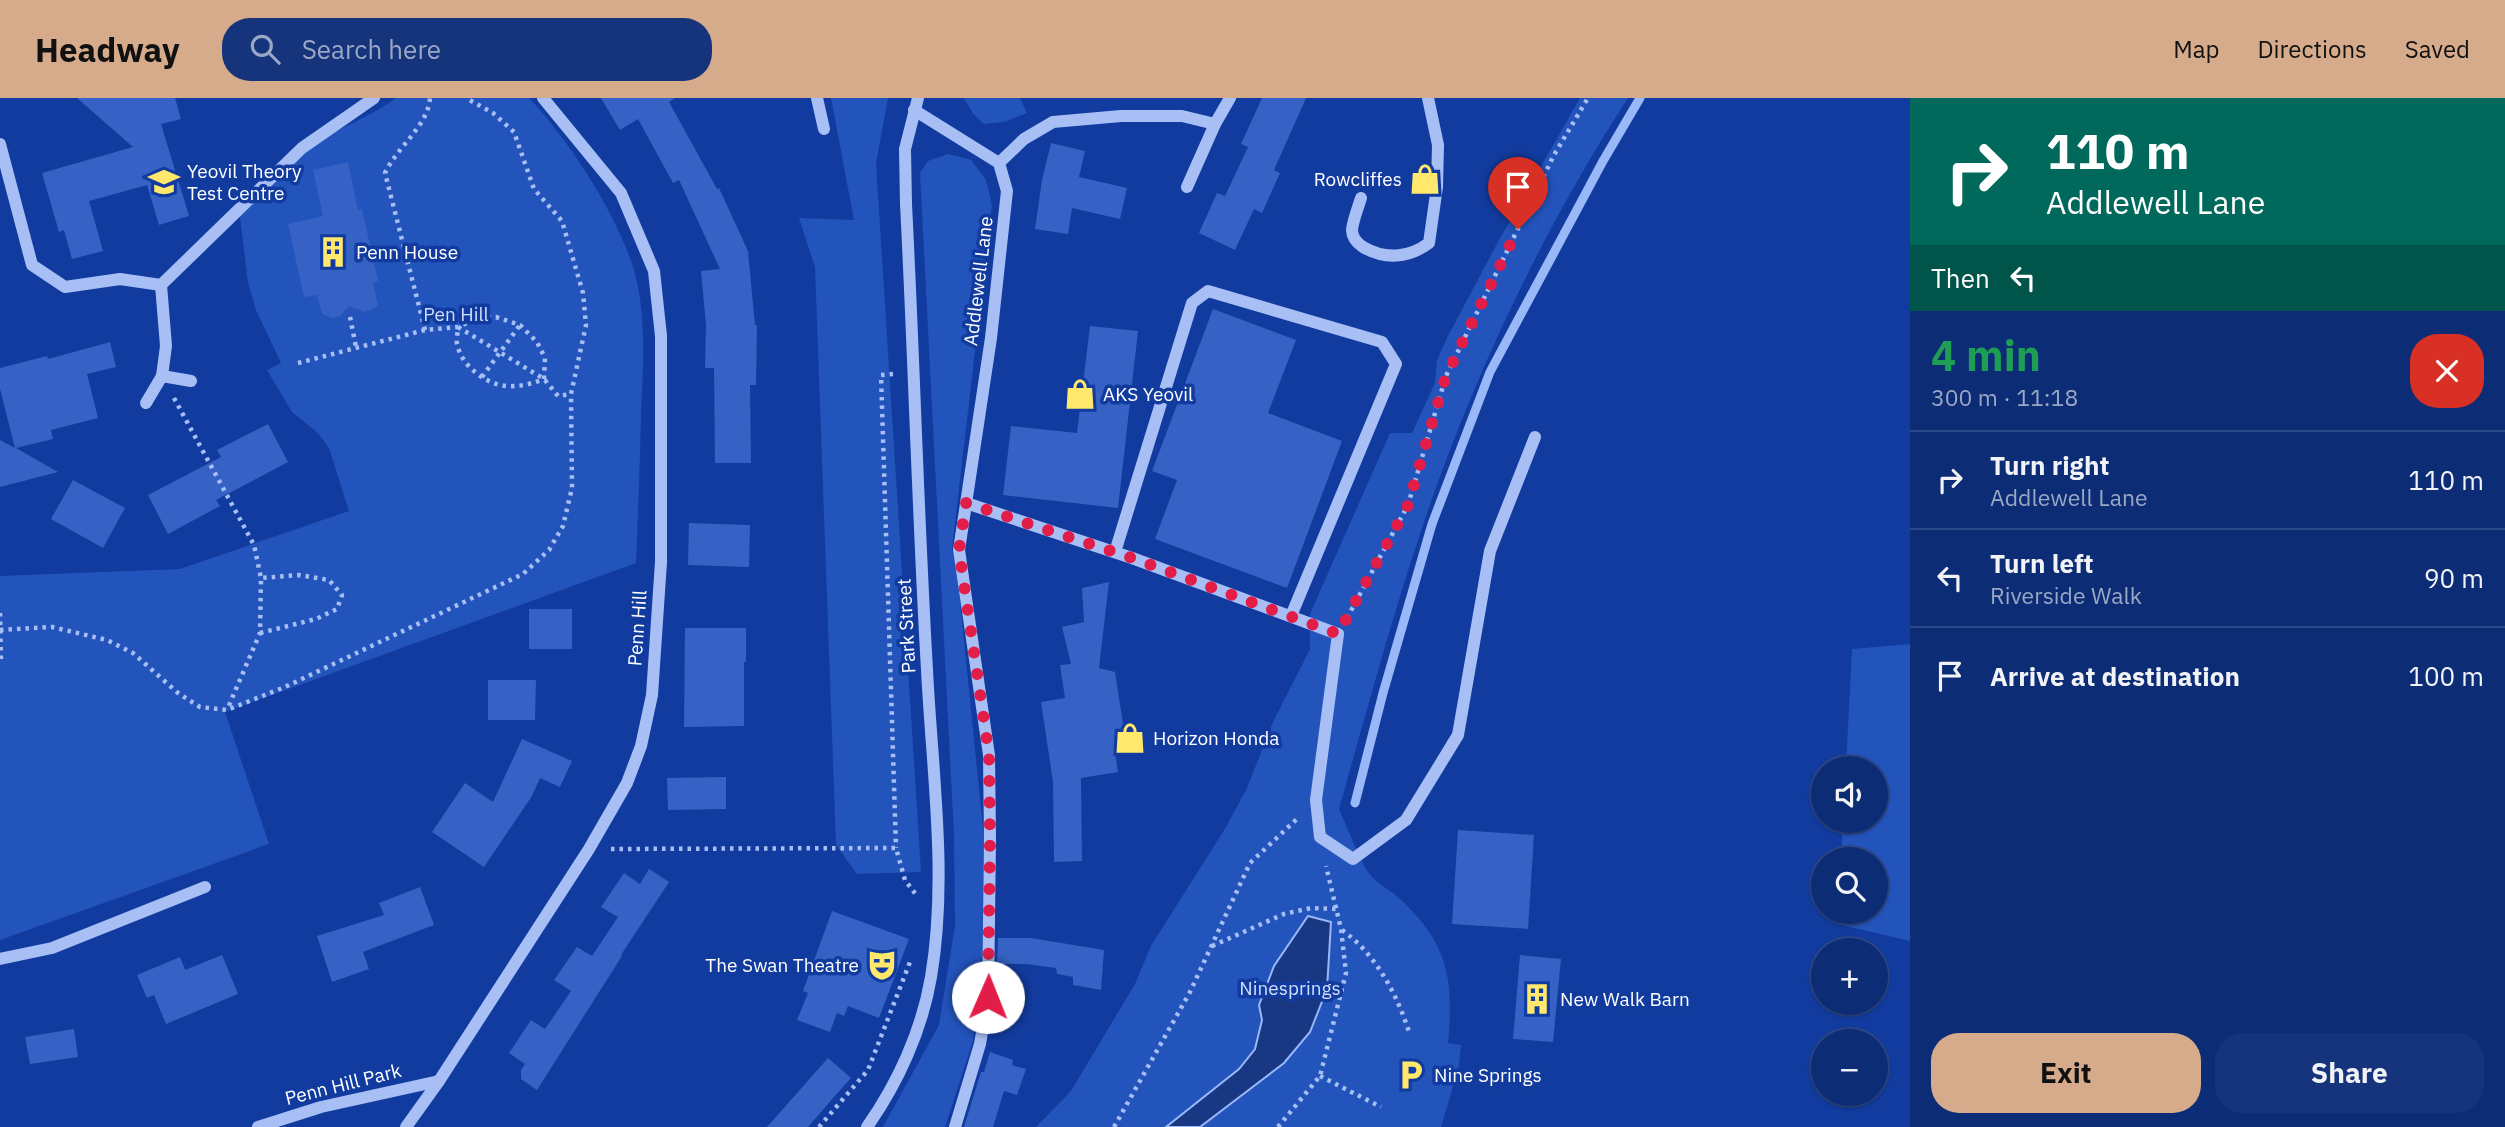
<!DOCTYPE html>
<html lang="en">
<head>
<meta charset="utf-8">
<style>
  :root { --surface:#0d2c76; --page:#16347b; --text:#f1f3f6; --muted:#9aa7c5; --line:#2d4888; --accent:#d6ab8b }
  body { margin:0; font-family:"IBM Plex Sans",sans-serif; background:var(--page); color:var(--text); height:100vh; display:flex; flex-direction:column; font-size:26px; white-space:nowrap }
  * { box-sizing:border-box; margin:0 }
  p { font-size:23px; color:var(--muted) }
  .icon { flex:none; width:38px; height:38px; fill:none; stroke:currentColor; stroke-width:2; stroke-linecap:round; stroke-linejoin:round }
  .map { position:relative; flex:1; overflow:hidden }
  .details { display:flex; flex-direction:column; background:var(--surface); width:595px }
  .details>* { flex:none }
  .banner { background:#00695c; color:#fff; overflow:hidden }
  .buttons { position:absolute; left:1811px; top:658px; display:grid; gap:14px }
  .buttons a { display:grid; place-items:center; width:77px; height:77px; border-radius:50%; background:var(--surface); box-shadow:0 2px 5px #0004,0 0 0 2px var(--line); font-size:35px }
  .pin { position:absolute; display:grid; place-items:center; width:60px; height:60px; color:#fff; margin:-72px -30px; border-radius:50% 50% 50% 0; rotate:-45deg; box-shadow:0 0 7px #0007 }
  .pin .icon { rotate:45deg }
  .me { position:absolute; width:77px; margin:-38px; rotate:1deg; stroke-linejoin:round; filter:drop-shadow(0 0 5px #0008) }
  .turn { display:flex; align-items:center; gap:24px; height:147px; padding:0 21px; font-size:32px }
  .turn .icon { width:91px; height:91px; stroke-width:2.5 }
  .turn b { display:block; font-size:49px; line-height:60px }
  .then { display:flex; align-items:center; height:66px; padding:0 21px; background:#0003; gap:14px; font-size:26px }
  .round { display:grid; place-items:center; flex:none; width:74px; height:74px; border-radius:28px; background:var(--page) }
  .summary { display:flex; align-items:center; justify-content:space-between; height:119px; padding:0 21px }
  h1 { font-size:42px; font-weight:700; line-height:52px; color:#1e9e55 }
  .primary-button { display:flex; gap:14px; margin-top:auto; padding:14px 21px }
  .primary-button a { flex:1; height:80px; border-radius:28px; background:var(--accent); color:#111; font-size:28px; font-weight:700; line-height:80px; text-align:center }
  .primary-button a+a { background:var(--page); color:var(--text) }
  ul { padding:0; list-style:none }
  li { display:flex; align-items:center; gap:21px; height:98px; padding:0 21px; border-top:2px solid var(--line) }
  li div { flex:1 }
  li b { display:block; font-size:26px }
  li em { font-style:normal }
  header { display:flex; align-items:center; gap:42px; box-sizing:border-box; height:98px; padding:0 35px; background:var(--accent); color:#111 }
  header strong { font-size:33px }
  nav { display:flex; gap:38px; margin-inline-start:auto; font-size:24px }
  .search { width:490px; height:63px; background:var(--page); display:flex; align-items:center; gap:18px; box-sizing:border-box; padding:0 24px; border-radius:28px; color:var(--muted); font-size:26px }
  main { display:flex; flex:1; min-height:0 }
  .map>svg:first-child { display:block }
  .green { fill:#2354bc }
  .water { fill:#183884; stroke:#99b8f8; stroke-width:2 }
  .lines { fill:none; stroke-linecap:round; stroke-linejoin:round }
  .stream { stroke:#99b8f8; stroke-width:9 }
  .building { fill:#3562c4 }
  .path { stroke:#a7bff5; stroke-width:4.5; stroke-dasharray:3.5 5; stroke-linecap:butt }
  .minor { stroke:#a7bff5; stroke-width:12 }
  .route { stroke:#e11d48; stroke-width:12; stroke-dasharray:0 21.6 }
  .labels { text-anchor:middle; stroke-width:7; stroke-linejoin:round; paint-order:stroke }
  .poi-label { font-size:19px; fill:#fff; stroke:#113b9e; text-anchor:start }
  .street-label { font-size:19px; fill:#fff; stroke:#113b9e }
  .park-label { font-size:19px; fill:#d0defe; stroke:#113b9e }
</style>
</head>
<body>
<header>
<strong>Headway</strong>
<div class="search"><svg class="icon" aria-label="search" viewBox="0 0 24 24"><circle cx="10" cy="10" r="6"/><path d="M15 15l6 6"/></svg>Search here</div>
<nav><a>Map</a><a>Directions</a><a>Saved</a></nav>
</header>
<main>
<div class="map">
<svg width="1910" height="1029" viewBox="0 0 1910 1029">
  <rect width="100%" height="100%" fill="#113b9e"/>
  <g class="green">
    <path d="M396 0H529C569 42 617 116 634 172 647 218 643 268 641 316 640 365 638 415 636 465L225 614 269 746 0 842V478L180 471 349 413 329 350 318 335 292 314 267 272 281 265 256 212 248 185 240 118C263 96 285 68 311 49 338 29 369 20 396 0Z"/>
    <polygon points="831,0 888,0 876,65 921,774 857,776 836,747 815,169 799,120 854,122"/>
    <polygon points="964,0 1020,0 1027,15 1004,24 984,26 973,16"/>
    <path d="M1580 0H1628C1542 132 1470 285 1420 436 1390 526 1365 619 1339 711 1347 728 1361 767 1372 779 1380 787 1390 792 1398 799 1448 845 1454 879 1448 945L1461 947 1459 968 1441 1029H1036L1071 993 1135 886 1151 848 1226 729 1247 690 1273 624 1310 551V516L1390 335H1412L1435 285 1437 262 1448 238 1499 142Z"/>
    <polygon points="948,56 971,62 986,82 992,107 952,451 959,493 984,740 982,858 973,943 945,1029 883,1029 939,927 955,828 954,737 920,75 928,63"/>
    <polygon points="1910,546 1910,843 1837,826 1838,814 1876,814 1876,761 1841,761 1843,723 1876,723 1876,670 1846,670 1852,551"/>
  </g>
  <polygon class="water" points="1308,818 1331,824 1327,891 1310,934 1284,965 1200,1029 1166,1029 1239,971 1255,951 1262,922 1259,907 1274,868"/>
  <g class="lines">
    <polyline class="stream" points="1355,705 1383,595 1432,426 1490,274 1603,63 1640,0"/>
  </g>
  <g class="building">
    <polygon points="77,0 175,0 181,21 161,26 189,118 159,127 147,87 89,103 103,153 72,161 64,132 59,134 42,75 133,49"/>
    <polygon points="601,0 675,0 669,4 717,91 719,90 748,153 755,227 757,227 756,287 750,287 751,365 715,365 714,270 705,270 706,227 701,173 720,171 679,82 673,85 638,21 620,32"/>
    <polygon points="1262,0 1306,0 1274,72 1280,75 1262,115 1254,111 1235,152 1199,135 1217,95 1225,98 1248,49 1241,46"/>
    <polygon points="1051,45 1085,53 1079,79 1127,90 1120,121 1072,110 1068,136 1035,131 1042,82"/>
    <polygon points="348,64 358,112 362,111 378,183 373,184 378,208 365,214 349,208 340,218 333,220 322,216 317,197 304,199 288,126 323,118 313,72"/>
    <polygon points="1213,211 1296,242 1268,315 1342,343 1287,490 1155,441 1177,382 1152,373"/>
    <polygon points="1090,228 1138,233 1118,410 1003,397 1011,328 1077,335"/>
    <polygon points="110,244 116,269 87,276 98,320 51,332 53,341 16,350 58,374 0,389 0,342 15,350 0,291 0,270 47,258 48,261"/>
    <polygon points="268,326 288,364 216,402 220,408 168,436 148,397 221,359 217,352"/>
    <polygon points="73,382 125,410 103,450 51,421"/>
    <polygon points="689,425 750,427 749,469 688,467"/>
    <polygon points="1109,484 1099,570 1115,574 1127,652 1115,654 1118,674 1081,680 1082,763 1054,764 1053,684 1041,604 1065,600 1060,567 1071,566 1062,529 1084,524 1082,490"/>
    <rect x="529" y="511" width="43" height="40"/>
    <polygon points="685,530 746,530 746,564 744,564 744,628 684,629"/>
    <polygon points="488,582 536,582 535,622 488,622"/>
    <polygon points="522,641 572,663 560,689 540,680 532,698 484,769 432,734 465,685 493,704"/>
    <polygon points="726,679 726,711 668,712 667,680"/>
    <polygon points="1458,732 1534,737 1528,831 1452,826"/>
    <polygon points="649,771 669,784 621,857 622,858 537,992 521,981 521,972 525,966 509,955 531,922 545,931 571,893 554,882 577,849 592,858 618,819 601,809 624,775 640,786"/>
    <polygon points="420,789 434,827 363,854 369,871 332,884 317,838 384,817 379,805"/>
    <polygon points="832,813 909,841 879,920 848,908 844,918 837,915 830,934 797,922 808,895 803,893"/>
    <polygon points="998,840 1031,840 1104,852 1101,892 1073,887 1073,879 1057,876 1056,870 1026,866 997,866"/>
    <polygon points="222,857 238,896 166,926 154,897 147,900 137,877 180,859 185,872"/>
    <polygon points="1520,857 1561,861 1553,944 1513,941"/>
    <polygon points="74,931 78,959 30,966 25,939"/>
    <polygon points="990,954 1013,962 1012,967 1026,971 1017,997 1004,993 993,1029 964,1029 981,974 984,974"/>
    <polygon points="828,960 851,980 834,999 808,1029 767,1029"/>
  </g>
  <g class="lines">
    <g class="path">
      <polyline points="350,219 356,249"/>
      <polyline points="458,229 544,281 558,298 571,296"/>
      <path d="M425 232 385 75C397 49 428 28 430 0"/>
      <path d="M298 265 425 232 458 229 475 221 496 219 520 227 537 244 545 260 544 281C531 286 519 289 506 288 485 286 461 267 457 246 456 241 458 234 458 229"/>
      <polyline points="893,276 881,277 896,750"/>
      <polyline points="482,279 520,227"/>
      <polyline points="174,300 254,447 261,480 260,535 227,612"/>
      <polyline points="0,515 1,563"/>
      <polyline points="1347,520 1408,407 1446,278 1554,57 1588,0"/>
      <polyline points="0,532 52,529 107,542 133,555 178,595 200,609 227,612 285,589 523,476 549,452 563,428 572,390 571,296 586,227 583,195 562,123 534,91 514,34 493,15 466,0"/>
      <polyline points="260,535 316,521 337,511 342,497 329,482 299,477 261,480"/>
      <polyline points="611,751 896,750 905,782 917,798"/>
      <path d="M1342 832C1376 856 1398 898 1410 937"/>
      <polyline points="1212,848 1284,816 1311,810 1337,811"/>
      <polyline points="1320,978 1381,1009"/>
      <polyline points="819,1029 868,972 910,864"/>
      <polyline points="1114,1029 1190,894 1250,765 1298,720"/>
      <polyline points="1278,1029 1320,978 1346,875 1341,831 1326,768"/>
    </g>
    <g class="minor">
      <polyline points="817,0 824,31"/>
      <polyline points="914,12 999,65 1007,93 991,240 959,452 989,657 990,741 988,899 980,946 955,1029"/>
      <polyline points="0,46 32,167 65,189 120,181 161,187 302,50 374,0"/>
      <polyline points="999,65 1024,41 1053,24 1121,18 1182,18 1215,26 1230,0"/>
      <polyline points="1187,89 1215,26"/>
      <path d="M1361 100C1358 110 1353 122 1352 132 1352 140 1357 145 1363 149 1385 162 1409 160 1429 145L1437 89 1438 47 1428 0"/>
      <polyline points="162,278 191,283"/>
      <polyline points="146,305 162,278 166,248 161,187"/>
      <polyline points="966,405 1132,460 1338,536 1316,702 1320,739 1353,761 1406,722 1458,637 1490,453 1535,339"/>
      <polyline points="1115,454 1192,205 1208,193 1382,244 1396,266 1291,518"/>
      <polyline points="0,861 52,850 205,789"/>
      <polyline points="258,1029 321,1009 439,983"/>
      <polyline points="406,1029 439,983 589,751 627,685 641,648 652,597 661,464 661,238 654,173 621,95 543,0"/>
      <path d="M867 1029C898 985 922 932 931 879 948 779 932 673 927 572 918 417 914 261 906 106L905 51 918 0"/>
    </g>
  </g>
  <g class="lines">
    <polyline class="route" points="988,899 990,741 989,657 959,452 966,405 1132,460 1338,536 1408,407 1446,278 1518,131"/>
  </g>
  <defs>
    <symbol id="shop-bare" viewBox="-9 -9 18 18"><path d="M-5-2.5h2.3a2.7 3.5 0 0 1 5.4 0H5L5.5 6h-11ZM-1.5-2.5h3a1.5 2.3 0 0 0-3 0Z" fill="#ffe86b" stroke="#113b9e" stroke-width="2.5" paint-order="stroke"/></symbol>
    <symbol id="school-bare" viewBox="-9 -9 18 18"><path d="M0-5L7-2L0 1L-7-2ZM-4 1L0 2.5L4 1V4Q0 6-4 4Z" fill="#ffe86b" stroke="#113b9e" stroke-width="2.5" paint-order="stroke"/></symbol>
    <symbol id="building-bare" viewBox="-9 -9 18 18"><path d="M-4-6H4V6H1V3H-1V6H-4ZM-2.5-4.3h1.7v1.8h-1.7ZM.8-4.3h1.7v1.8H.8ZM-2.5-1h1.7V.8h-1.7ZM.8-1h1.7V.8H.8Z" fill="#ffe86b" stroke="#113b9e" stroke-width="2.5" paint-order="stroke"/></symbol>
    <symbol id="theatre-bare" viewBox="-9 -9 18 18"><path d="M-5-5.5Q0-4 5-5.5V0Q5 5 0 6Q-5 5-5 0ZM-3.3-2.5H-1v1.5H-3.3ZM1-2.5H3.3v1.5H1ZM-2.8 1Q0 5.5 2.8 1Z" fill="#ffe86b" stroke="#113b9e" stroke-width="2.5" paint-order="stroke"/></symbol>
    <symbol id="parking-bare" viewBox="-9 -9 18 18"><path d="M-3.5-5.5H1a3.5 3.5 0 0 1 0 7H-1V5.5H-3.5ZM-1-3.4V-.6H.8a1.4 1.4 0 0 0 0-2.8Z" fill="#ffe86b" stroke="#113b9e" stroke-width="2.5" paint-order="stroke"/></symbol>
  </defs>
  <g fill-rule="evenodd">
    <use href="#shop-bare" x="1403" y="59" width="44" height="44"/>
    <use href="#school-bare" x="142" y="62" width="44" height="44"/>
    <use href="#building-bare" x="311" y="132" width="44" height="44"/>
    <use href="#shop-bare" x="1058" y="274" width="44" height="44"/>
    <use href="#shop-bare" x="1108" y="618" width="44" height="44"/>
    <use href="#theatre-bare" x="860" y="845" width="44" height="44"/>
    <use href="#building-bare" x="1515" y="879" width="44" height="44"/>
    <use href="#parking-bare" x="1389" y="955" width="44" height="44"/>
  </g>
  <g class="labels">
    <g class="poi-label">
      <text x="187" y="80">Yeovil Theory<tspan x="187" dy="22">Test Centre</tspan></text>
      <text x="1402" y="88" text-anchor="end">Rowcliffes</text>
      <text x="356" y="161">Penn House</text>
      <text x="1103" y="303">AKS Yeovil</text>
      <text x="1153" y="647">Horizon Honda</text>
      <text x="859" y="874" text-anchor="end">The Swan Theatre</text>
      <text x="1560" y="908">New Walk Barn</text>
      <text x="1434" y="984">Nine Springs</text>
    </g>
    <g class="street-label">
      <text transform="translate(978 183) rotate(-83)" y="7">Addlewell Lane</text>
      <text transform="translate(906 528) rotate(-93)" y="7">Park Street</text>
      <text transform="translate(637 530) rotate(-86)" y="7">Penn Hill</text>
      <text transform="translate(343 986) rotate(-14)" y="7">Penn Hill Park</text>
    </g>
    <g class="park-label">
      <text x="456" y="223">Pen Hill</text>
      <text x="1290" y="897">Ninesprings</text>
    </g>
  </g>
</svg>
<div class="buttons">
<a><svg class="icon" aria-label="sound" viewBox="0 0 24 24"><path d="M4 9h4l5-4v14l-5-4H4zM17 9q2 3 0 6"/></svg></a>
<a><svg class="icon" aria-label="search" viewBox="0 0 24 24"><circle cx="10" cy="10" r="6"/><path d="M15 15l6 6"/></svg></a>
<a>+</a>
<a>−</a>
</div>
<div class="pin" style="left:1518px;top:131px;background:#d93025"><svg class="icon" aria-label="arrive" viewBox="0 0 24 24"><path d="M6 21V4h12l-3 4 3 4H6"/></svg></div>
<svg class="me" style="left:988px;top:899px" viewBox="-20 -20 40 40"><circle r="19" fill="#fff"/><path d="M0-13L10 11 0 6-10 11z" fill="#e11d48"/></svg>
</div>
<section class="details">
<div class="banner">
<div class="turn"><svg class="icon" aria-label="right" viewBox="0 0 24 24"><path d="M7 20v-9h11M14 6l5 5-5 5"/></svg><div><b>110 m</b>Addlewell Lane</div></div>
<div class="then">Then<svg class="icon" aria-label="left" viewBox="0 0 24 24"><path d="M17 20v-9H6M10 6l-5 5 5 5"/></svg></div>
</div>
<div class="summary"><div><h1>4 min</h1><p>300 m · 11:18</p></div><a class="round" style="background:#d93025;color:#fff"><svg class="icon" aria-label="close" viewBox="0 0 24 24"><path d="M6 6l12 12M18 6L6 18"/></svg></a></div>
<ul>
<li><svg class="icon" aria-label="right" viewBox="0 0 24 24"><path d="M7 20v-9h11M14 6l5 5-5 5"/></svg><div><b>Turn right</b><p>Addlewell Lane</p></div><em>110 m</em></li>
<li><svg class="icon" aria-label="left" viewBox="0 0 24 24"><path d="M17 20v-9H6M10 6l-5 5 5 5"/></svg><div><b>Turn left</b><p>Riverside Walk</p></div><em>90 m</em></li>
<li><svg class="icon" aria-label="arrive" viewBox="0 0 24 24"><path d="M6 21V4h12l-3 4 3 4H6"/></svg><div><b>Arrive at destination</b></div><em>100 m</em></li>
</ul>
<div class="primary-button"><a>Exit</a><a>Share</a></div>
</section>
</main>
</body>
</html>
